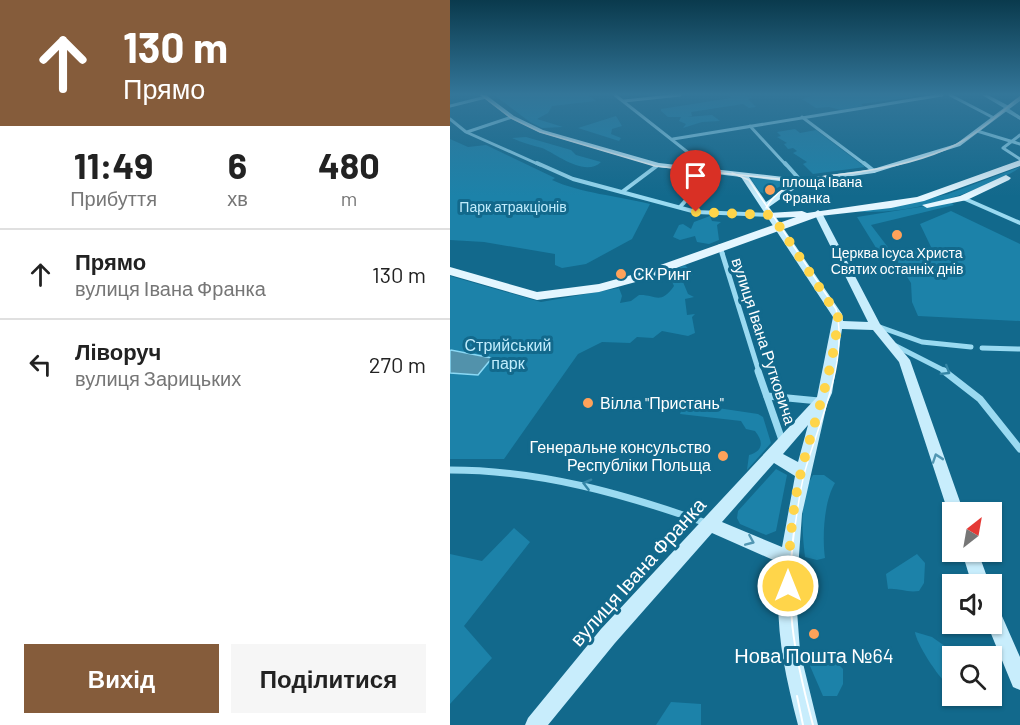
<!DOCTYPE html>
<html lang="uk">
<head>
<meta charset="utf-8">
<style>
  :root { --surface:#fff; --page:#f6f6f6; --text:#222; --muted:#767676; --line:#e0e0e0; --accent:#855c3b }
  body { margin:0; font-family:Barlow,sans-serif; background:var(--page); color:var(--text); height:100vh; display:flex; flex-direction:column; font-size:22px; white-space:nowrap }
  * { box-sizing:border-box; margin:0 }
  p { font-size:20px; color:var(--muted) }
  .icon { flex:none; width:33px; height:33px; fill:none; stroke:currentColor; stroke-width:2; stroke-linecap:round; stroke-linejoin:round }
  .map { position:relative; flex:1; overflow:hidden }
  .side { display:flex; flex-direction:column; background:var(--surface); width:450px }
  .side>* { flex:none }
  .guide { background:#855c3b; color:#fff; overflow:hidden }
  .needle { width:39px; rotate:31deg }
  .buttons { position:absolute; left:492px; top:502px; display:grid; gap:12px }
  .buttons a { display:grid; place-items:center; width:60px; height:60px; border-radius:0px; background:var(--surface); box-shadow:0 2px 4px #0004; font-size:30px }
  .pin { position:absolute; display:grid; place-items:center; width:51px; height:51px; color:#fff; margin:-62px -26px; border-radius:50% 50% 50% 0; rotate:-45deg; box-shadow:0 0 6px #0007 }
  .pin .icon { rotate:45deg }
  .me { position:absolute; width:66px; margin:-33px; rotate:0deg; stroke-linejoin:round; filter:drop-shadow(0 0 4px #0008) }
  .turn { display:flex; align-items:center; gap:21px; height:126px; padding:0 24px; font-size:27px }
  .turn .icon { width:78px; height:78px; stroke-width:2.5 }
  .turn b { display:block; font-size:42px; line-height:51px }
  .eta { display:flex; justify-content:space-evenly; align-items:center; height:102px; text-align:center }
  .eta b { font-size:36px; font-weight:700; line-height:42px }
  .cta { display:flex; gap:12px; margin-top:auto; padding:12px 24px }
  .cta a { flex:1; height:69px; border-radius:0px; background:var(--accent); color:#fff; font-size:24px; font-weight:700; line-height:69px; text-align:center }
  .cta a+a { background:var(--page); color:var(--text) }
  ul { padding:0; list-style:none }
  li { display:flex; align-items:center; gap:18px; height:90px; padding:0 24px; border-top:2px solid var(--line) }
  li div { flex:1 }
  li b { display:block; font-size:22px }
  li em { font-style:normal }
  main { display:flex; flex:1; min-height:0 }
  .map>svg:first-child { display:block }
  .green { fill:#1c82a9 }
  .water { fill:#5292ab; stroke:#8bd9f5; stroke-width:1.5 }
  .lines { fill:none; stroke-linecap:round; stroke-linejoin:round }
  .minor-far3 { stroke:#9adaf1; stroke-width:3 }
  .minor-far2 { stroke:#9adaf1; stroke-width:4 }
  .minor-far1 { stroke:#9adaf1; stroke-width:5 }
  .minor { stroke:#9adaf1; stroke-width:7 }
  .tertiary { fill:#9adaf1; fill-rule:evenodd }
  .secondary { fill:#c8edfc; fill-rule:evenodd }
  .primary { fill:#e4f6ff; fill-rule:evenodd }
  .tram-far1 { stroke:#fff; stroke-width:1.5 }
  .tram { stroke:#fff; stroke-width:2 }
  .oneway { stroke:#3485a5 }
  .oneway2 { stroke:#5297b3 }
  .route { stroke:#ffd54a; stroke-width:10; stroke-dasharray:0 18 }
  .poi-dot { fill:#ffa25a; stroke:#12698c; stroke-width:2 }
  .labels { text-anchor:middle; stroke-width:6; stroke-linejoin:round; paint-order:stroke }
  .far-poi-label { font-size:14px; fill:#fff; stroke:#12698c; text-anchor:start }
  .far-park-label { font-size:14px; fill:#c0ecfc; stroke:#12698c }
  .poi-label { font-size:16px; fill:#fff; stroke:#12698c; text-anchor:start }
  .street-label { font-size:16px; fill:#fff; stroke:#12698c }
  .park-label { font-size:16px; fill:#c0ecfc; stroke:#12698c }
  .near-street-label { font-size:20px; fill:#fff; stroke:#12698c }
  .near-poi-label { font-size:20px; fill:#fff; stroke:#12698c }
</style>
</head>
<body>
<main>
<section class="side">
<div class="guide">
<div class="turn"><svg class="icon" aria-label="ahead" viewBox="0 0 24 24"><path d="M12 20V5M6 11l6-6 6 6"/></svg><div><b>130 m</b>Прямо</div></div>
</div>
<div class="eta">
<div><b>11:49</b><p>Прибуття</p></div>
<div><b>6</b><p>хв</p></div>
<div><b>480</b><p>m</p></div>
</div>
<ul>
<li><svg class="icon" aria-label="ahead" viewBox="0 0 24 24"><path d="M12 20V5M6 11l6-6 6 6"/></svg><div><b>Прямо</b><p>вулиця Івана Франка</p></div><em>130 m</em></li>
<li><svg class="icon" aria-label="left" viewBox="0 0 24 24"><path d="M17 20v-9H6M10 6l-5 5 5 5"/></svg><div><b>Ліворуч</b><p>вулиця Зарицьких</p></div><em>270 m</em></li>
</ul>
<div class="cta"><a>Вихід</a><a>Поділитися</a></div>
</section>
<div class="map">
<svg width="570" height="725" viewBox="0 0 570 725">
  <rect width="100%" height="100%" fill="#12698c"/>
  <g class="green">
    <polygon points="44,95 138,95 146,101 102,106 98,113 87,119 113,127 92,128 80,122"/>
    <polygon points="279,95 303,97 298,99 306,107 299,108 293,104 241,112 242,116 237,117 262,115 270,121 252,122 233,128 236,124 229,121 231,117 218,117 211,111 211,109 281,98"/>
    <polygon points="365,95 461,95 464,97 411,104 413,106 391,110 379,107 366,108 352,99"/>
    <polygon points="166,116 172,126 162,129 161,134 171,138 169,141 128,128"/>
    <polygon points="345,129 350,133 366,130 415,167 363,174 353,164 357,162 343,153 347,151 343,148 338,149 334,144 337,143 327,137 331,136 327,132"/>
    <path d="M76 137 121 150 126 155 151 162C135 178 105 153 92 148 82 145 72 143 62 138Z"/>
    <path d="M0 139 18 147 36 145 105 178 102 180C130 193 168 196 200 204L182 239 136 264 112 268 105 265V254L34 242 0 240Z"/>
    <path d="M570 167C564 173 554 176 546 180 501 202 447 216 396 211L448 206 498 194Z"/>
    <polygon points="303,178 336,182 337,183 315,194 310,192 301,179"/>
    <polygon points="501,202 504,205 421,225 440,250 481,247 470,224 501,211 570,244 570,321 468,316 462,302 461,283 440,250 428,251 407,217"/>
    <polygon points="260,216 262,221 271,222 267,225 269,240 259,244 247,242 245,236 230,240 223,237 229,225 233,224 241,229 244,222"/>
    <path d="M235 265 243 274 233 282 238 294 244 297 235 299 237 315 245 314 242 317 245 333 238 336 212 331 203 338 187 337 180 343 152 342 128 354 54 459H0V276L91 302 169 288 172 296 170 303 181 301 189 295C205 294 210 306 224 286L218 273Z"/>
    <path d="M234 403 308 414 313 417 321 443 297 470 299 455C313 451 314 442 305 431L296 429 291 421 230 414Z"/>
    <polygon points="326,469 337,475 326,531 316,535 290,524 287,518 288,511"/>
    <path d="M363 475H374L385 483C374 501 372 537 375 558L367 560 355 557C352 531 349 498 363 475Z"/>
    <polygon points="64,528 80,542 14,626 42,658 0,704 0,554 32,561"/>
    <path d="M467 554 475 563 474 583 469 591C457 593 449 588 438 589L436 574Z"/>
    <path d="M465 632 482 637 499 649 502 682 498 685C488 677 466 643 465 632Z"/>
    <polygon points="370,657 384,660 393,669 393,684 387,696 373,696 360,666 361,659"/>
    <polygon points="221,702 251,704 251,725 206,725"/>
  </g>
  <polygon class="water" points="0,351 1,350 42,358 28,375 0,373"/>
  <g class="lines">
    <g class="minor-far3">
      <polyline points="165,95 254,165"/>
      <polyline points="500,95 544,118"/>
      <polyline points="174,101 230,95"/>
      <polyline points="0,106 36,97"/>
      <polyline points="352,117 416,165"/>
      <polyline points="0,119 16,132 90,165"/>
      <polyline points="300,126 336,165"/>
      <polyline points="527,131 570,144"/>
      <polyline points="17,132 62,117"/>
      <polyline points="570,135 553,148 570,159"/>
      <polyline points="223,139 492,95"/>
    </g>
    <g class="minor-far2">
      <polyline points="87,163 123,179 246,212 322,215"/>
      <polyline points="335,163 351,181"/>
      <polyline points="414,163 424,171"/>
      <polyline points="172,192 208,165"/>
      <polyline points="513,198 570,223"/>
      <polyline points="230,207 262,171 252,163"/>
      <polyline points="270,246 273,255"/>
    </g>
    <g class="minor-far1">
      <polyline points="272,253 309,372"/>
      <polyline points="427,326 472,342 521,347"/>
      <polyline points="444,345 497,372"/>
      <polyline points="532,348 570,349"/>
    </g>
    <g class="minor">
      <polyline points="308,371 333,443"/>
      <polyline points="494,371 530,399 570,449"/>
      <polyline points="317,396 369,401"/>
      <path d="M0 470C91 470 174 494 259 524"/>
    </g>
    <polygon class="tertiary" points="532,95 538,95 559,106 558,108 570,116 570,120 553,110 554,108"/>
    <g class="secondary">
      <path d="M30 95H36L64 116 93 130 209 163 351 179 423 169 506 144 570 96V101L510 146 424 173 353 183 319 207 392 314 393 321 418 322 364 213 368 210 372 213 430 324 460 360 514 513H502V519L500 518 449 362 423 330 392 329 382 393 377 404 352 514 346 597 350 651 368 725H348C333 667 324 623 330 563L262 533 165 643 98 725H75L78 718 151 629 367 397 383 317 291 177 208 167 89 132 60 118ZM299 177 344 183 316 202ZM358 425 348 462 333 454ZM324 463 345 476 332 547 272 522Z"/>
      <polygon points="512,552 528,552 540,585 522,585"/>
      <polygon points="542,604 548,607 570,657 570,690 563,687 537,624 542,624"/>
    </g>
    <g class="primary">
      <polygon points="570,160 570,166 474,201 441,208 370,216 193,280 149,292 87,300 0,275 0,267 87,292 149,284 185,274 346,217 322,218 318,217 318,213 352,211 357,213 467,197"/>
      <polygon points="556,175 561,178 559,180 517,200 477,208 472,205 510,196"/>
    </g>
    <g class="tram-far1">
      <polyline points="31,95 61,118 90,132 205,166 357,182"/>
      <path d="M282 173 299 180 386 309C399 361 369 421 355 471 350 489 348 507 345 526"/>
      <path d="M316 208C334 174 382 177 415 171 448 166 486 157 516 139 535 128 552 111 570 97"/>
    </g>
    <g class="tram">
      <path d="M345 524C334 603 343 650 363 725"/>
      <polyline points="347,696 353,725"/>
    </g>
  </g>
  <defs><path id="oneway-chevron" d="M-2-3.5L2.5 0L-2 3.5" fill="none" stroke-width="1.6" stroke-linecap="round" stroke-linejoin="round" transform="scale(1.5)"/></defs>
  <g class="oneway">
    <use href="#oneway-chevron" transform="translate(496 371) rotate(32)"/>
    <use href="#oneway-chevron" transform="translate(137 484) rotate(-166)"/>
  </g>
  <g class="oneway2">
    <use href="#oneway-chevron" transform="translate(487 458) rotate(-109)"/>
    <use href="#oneway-chevron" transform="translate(300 541) rotate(23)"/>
  </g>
  <linearGradient id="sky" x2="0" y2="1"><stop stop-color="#0a3a4d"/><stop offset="0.48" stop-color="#337699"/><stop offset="1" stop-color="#337699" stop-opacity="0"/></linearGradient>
  <rect width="570" height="196" fill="url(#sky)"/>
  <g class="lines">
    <path class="route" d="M246 212 322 215 388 316C384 371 364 420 351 472 342 510 339 548 338 586"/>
  </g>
  <g class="poi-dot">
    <circle cx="320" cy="190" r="6"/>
    <circle cx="447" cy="235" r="6"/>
    <circle cx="171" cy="274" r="6"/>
    <circle cx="138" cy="403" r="6"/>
    <circle cx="273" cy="456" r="6"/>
    <circle cx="364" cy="634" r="6"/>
  </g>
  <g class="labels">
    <g class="far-poi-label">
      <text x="332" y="187">площа Івана<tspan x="332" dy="16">Франка</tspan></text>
      <text x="447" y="258" text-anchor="middle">Церква Ісуса Христа<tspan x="447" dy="16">Святих останніх днів</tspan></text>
    </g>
    <g class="far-park-label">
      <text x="63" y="212">Парк атракціонів</text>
    </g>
    <g class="poi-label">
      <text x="183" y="280">СК Ринг</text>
      <text x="150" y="409">Вілла "Пристань"</text>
      <text x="261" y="453" text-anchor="end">Генеральне консульство<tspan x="261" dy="18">Республіки Польща</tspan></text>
    </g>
    <g class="street-label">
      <text transform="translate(314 341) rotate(72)" y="6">вулиця Івана Рутковича</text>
    </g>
    <g class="park-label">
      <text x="58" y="351">Стрийський<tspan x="58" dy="18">парк</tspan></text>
    </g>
    <g class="near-street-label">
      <text transform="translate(188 572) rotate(-48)" y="7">вулиця Івана Франка</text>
    </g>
    <g class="near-poi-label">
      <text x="364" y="663">Нова Пошта №64</text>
    </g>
  </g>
</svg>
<div class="buttons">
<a><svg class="needle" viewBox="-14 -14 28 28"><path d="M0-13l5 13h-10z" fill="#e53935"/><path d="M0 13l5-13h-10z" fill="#767676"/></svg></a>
<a><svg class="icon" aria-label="sound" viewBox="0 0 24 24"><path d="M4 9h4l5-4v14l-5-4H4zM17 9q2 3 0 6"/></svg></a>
<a><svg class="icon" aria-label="search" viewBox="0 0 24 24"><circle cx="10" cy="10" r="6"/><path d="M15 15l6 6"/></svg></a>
</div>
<div class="pin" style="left:246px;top:212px;background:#d93025"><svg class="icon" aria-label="arrive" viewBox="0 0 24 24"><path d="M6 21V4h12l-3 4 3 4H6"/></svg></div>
<svg class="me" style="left:338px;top:586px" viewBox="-20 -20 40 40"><circle r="17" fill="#ffd54a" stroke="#fff" stroke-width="3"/><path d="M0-11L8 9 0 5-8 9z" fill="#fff"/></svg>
</div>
</main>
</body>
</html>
